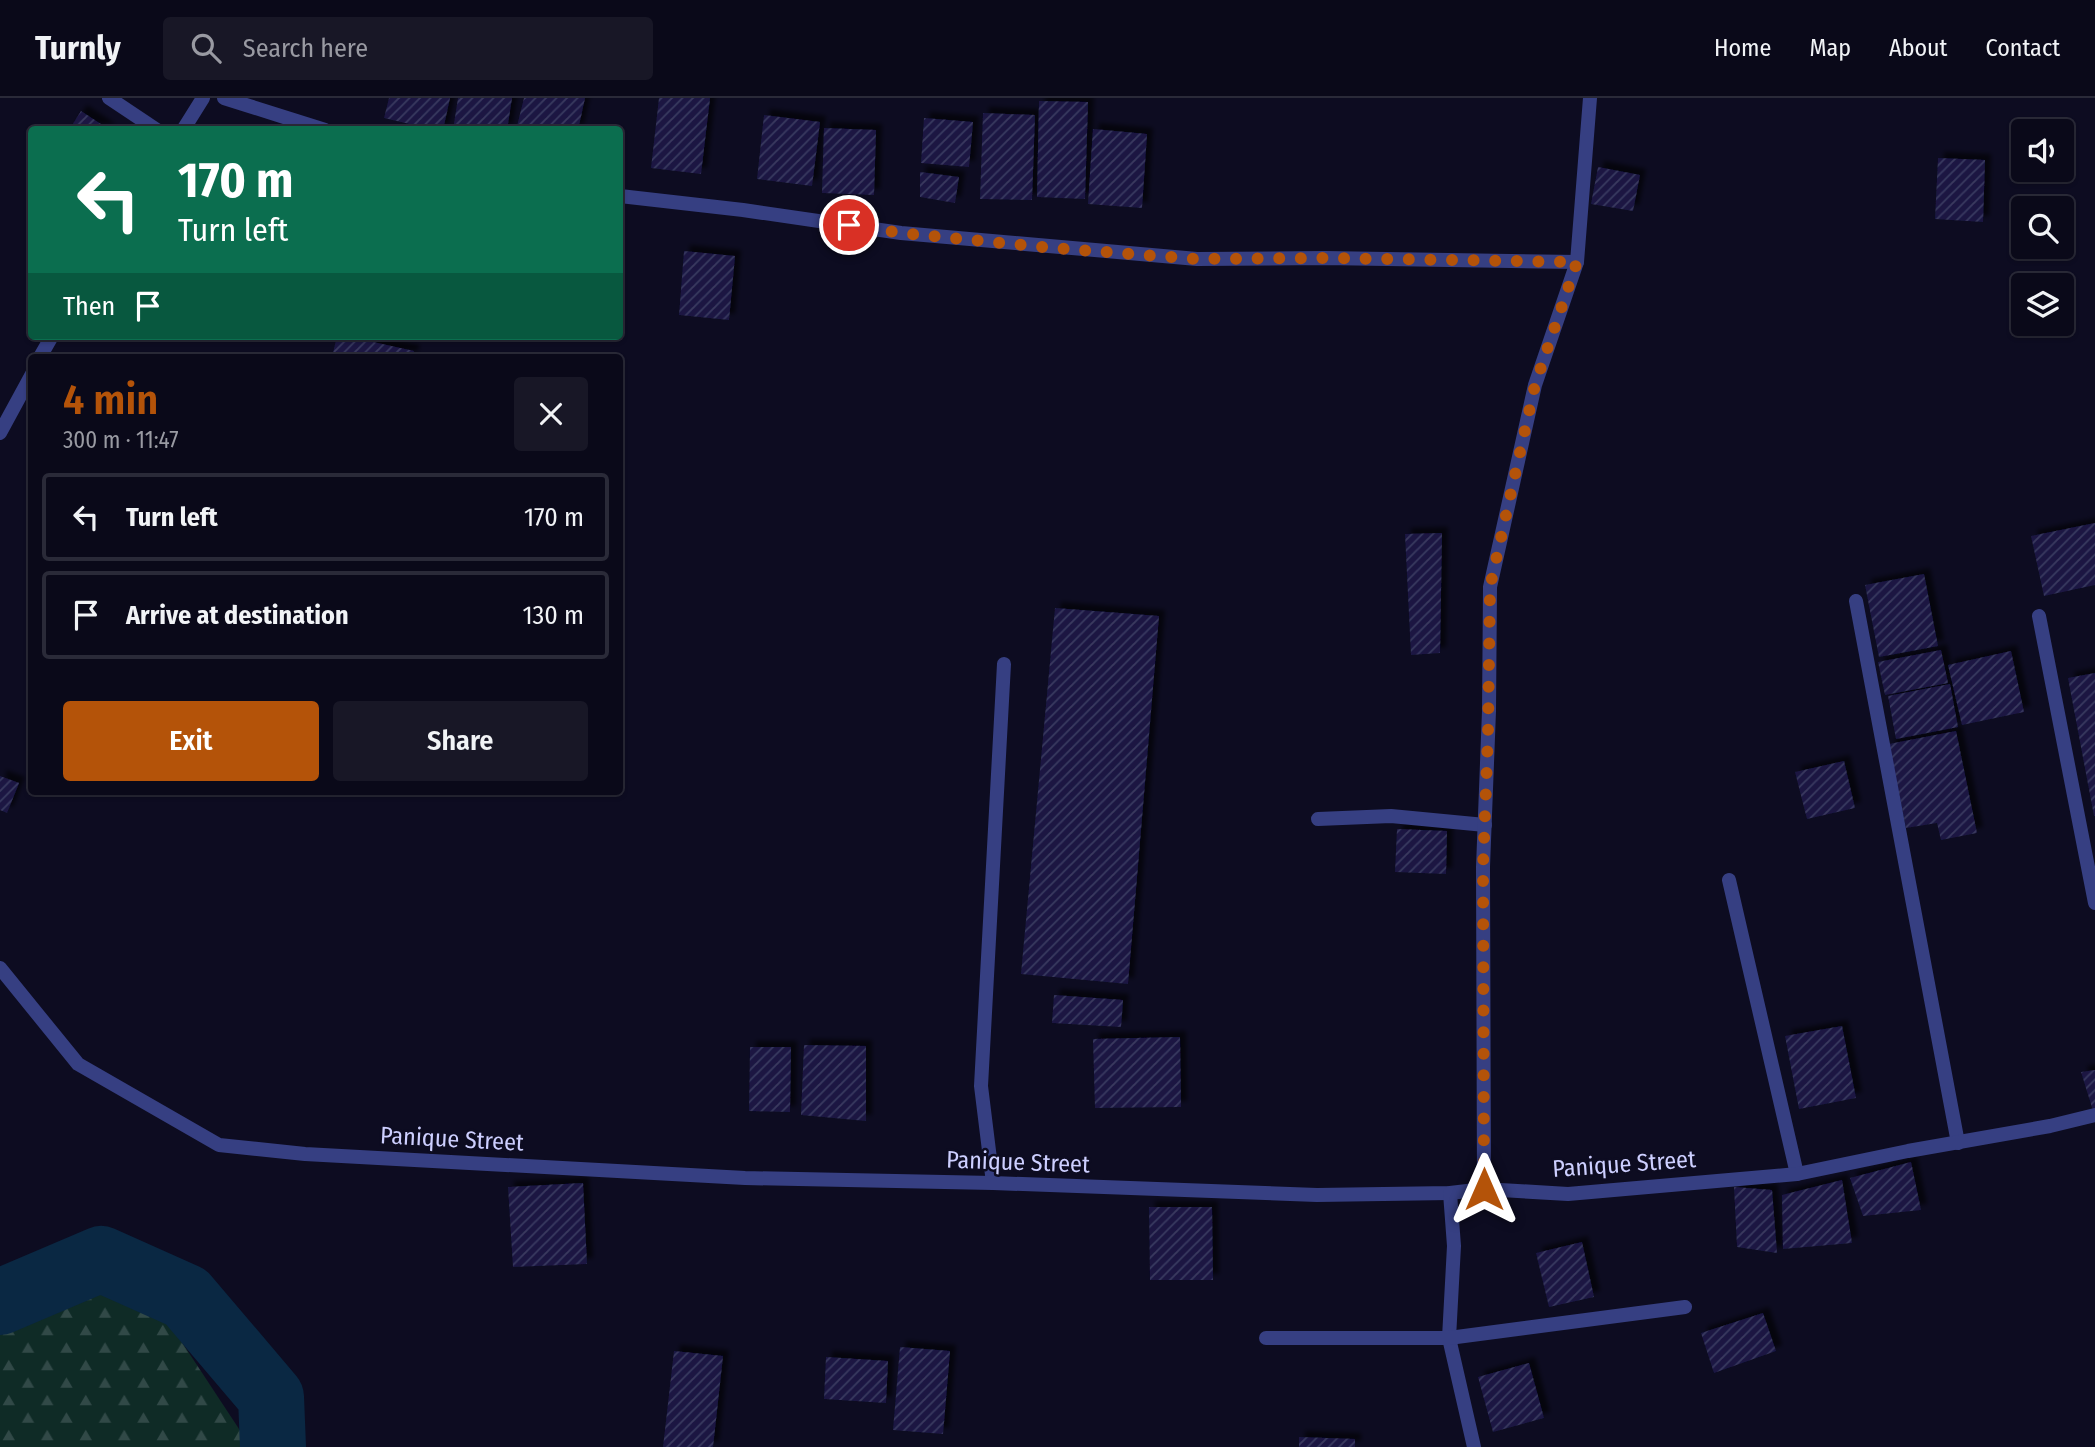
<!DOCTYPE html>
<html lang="en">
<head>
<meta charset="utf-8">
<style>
  :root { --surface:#0a0919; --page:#181726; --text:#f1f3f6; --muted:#999aa2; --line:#2a2a38; --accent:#b45309 }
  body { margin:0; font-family:"Fira Sans Condensed",sans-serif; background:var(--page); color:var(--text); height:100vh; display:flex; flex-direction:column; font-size:26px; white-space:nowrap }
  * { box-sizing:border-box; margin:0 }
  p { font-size:23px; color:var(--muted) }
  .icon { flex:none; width:38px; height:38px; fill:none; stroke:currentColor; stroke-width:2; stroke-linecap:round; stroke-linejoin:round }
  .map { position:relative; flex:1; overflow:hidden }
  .details { position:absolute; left:28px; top:256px; width:595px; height:441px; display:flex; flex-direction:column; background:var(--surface); border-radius:7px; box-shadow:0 2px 5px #0004,0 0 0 2px var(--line) }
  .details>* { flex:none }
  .guide { position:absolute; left:28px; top:28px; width:595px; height:214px; border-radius:7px; box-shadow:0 2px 5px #0004,0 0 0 2px var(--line); background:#0b6e4f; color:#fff; overflow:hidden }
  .fabs { position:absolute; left:2011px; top:21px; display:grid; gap:14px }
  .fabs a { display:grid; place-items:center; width:63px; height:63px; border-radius:7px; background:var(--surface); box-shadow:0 2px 5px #0004,0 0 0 2px var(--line); font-size:35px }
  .pin { position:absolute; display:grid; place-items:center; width:60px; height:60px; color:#fff; margin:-30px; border:4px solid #fff; border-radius:50%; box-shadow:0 2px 7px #0007 }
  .me { position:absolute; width:77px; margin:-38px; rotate:0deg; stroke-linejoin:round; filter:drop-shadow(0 0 5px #0008) }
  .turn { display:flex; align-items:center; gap:24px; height:147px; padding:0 35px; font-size:32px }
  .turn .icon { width:91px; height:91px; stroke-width:2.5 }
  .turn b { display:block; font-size:49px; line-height:60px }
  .then { display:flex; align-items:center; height:66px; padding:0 35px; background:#0003; gap:14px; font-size:26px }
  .round { display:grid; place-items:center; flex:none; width:74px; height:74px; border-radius:7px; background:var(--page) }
  .head { display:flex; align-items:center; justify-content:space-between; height:119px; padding:0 35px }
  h1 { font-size:42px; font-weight:600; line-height:52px; color:var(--accent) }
  .action { display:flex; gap:14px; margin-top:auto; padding:14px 35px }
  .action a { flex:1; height:80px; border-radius:7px; background:var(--accent); color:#fff; font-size:28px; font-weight:600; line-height:80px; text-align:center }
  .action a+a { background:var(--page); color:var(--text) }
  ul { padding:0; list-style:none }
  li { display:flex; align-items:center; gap:21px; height:88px; margin:0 14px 10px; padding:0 21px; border:4px solid var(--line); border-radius:7px }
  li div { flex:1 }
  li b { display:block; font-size:26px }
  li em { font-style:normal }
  header { display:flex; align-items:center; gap:42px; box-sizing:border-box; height:98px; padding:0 35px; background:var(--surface); border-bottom:2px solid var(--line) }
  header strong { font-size:33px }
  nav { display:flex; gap:38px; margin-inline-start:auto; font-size:24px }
  .search { width:490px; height:63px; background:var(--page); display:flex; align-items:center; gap:18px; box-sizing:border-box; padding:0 24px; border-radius:7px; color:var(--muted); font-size:26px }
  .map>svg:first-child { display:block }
  .forest { fill:url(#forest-firs) }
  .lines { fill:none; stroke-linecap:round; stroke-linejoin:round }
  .river { stroke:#0a2843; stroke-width:66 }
  .building { fill:url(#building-hatch); filter:url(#shadow) }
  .service { stroke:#363f82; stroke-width:14 }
  .minor { stroke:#363f82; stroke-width:14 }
  .route { stroke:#b45309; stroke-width:12; stroke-dasharray:0 21.6 }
  .labels { text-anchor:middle; stroke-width:5; stroke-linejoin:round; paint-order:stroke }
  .street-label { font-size:24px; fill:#cdcfff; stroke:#0d0c21 }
</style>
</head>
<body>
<header>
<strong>Turnly</strong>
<div class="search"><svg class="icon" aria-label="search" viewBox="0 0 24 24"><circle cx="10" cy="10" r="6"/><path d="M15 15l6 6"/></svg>Search here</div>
<nav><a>Home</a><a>Map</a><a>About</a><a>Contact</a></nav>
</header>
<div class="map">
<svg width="2095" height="1349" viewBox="0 0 2095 1349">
  <defs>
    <pattern id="forest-firs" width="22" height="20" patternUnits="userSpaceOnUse" patternTransform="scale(1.75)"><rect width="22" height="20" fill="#0f2b26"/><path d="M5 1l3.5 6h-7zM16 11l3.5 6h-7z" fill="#314947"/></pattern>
    <pattern id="building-hatch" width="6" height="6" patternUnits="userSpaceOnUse" patternTransform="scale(1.75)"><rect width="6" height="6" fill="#1a1843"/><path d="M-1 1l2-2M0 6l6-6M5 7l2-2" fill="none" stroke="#3a395f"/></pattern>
    <filter id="shadow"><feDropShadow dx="6" dy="-6" stdDeviation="2" flood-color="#0009"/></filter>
  </defs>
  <rect width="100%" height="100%" fill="#0d0c21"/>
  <polygon class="forest" points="87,1187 162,1214 241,1334 240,1349 0,1349 0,1224"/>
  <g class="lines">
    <polyline class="river" points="0,1204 101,1161 186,1199 271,1299 273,1349"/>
  </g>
  <g class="building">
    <polygon points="389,0 450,0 443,32 435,32 384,20"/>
    <polygon points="458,0 512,0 507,32 453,32"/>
    <polygon points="524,0 585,0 578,32 516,32"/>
    <polygon points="659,0 710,0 701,76 651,70"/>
    <polygon points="1039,3 1088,4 1085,101 1037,99"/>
    <polygon points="81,13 110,32 69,32"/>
    <polygon points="983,15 1035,17 1032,102 980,101"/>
    <polygon points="764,17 820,24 812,88 757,81"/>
    <polygon points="924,20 973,24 969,69 921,65"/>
    <polygon points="824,30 876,32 874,97 822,95"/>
    <polygon points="1093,31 1147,36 1142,110 1088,106"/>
    <polygon points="1938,60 1985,62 1983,124 1935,121"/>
    <polygon points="1598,69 1640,77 1633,113 1591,106"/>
    <polygon points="920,74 959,79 955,105 920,99"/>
    <polygon points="684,153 735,158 729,222 679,217"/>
    <polygon points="337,238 346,238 414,253 412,259 332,259"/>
    <polygon points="2095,425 2095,487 2044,498 2031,438"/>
    <polygon points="1442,435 1440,555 1411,557 1405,436"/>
    <polygon points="1924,476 1938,548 1879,559 1865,487"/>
    <polygon points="1055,510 1159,518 1128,886 1021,876"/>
    <polygon points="1941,552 1948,585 1885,597 1878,564"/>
    <polygon points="2011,553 2024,614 1962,627 1948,567"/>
    <polygon points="2095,575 2095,718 2094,718 2068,580"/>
    <polygon points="1950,586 1958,629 1896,641 1888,598"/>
    <polygon points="1956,633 1977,735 1941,742 1937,725 1906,730 1889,646"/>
    <polygon points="1844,663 1855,710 1807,721 1795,674"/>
    <polygon points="0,678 19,685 7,715 0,712"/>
    <polygon points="1397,731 1447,733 1446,776 1395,774"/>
    <polygon points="1054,897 1123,902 1121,929 1052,925"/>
    <polygon points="1842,928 1856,1000 1799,1011 1785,938"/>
    <polygon points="1180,939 1181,1009 1095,1010 1093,941"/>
    <polygon points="804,947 866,948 866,1023 801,1017"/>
    <polygon points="750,949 791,949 790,1014 749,1013"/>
    <polygon points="2095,972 2095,1016 2094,1016 2081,974"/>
    <polygon points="1911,1064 1921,1112 1863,1118 1850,1080"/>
    <polygon points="1842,1082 1852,1145 1783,1151 1782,1097"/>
    <polygon points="583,1085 587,1166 513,1169 508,1089"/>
    <polygon points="1734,1089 1772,1092 1777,1155 1737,1149"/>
    <polygon points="1149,1109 1212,1109 1213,1182 1150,1182"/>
    <polygon points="1582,1144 1594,1199 1549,1209 1536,1155"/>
    <polygon points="1763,1215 1776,1253 1714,1275 1701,1235"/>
    <polygon points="900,1249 950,1253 943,1336 893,1332"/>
    <polygon points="674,1253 723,1258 713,1349 663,1349"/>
    <polygon points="826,1259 888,1263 886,1305 824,1301"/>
    <polygon points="1529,1265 1544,1320 1493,1334 1478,1279"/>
    <polygon points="1299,1339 1355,1341 1355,1349 1299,1349"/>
  </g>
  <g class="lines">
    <g class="service">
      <polyline points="1318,721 1391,718 1485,727"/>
      <polyline points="993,1085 981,988 1004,566"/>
    </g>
    <g class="minor">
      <polyline points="109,0 157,32"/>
      <polyline points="224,0 325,32"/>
      <polyline points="183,32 203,0"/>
      <polyline points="620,98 743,112 901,135 1197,161 1325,160 1577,164"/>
      <polyline points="40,259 52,238"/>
      <polyline points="0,335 32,276"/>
      <polyline points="1856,503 1958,1045"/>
      <polyline points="2039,518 2095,805"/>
      <polyline points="1729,782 1797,1076"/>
      <polyline points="0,870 78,966 219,1047 305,1056 745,1080 993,1085 1317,1097 1450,1095 1484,1091 1568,1096 1797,1076 1908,1053 2050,1028 2095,1017"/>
      <polyline points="1484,1091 1483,769 1489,613 1490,489 1535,287 1577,164 1590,0"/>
      <polyline points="1450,1095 1454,1148 1449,1240 1474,1349"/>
      <polyline points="1266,1240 1449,1240 1685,1209"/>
    </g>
  </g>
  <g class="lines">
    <polyline class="route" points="849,127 901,135 1053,150 1197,161 1325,160 1577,164 1535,287 1490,489 1488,636 1483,769 1484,1091"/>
  </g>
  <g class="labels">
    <g class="street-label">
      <text transform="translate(452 1041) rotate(3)" y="8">Panique Street</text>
      <text transform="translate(1018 1064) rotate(2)" y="8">Panique Street</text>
      <text transform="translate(1624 1066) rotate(-4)" y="8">Panique Street</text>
    </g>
  </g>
</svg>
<div class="fabs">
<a><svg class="icon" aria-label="sound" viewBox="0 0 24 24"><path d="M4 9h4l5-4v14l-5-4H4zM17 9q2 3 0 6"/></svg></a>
<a><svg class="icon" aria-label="search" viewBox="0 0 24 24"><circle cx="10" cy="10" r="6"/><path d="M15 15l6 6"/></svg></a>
<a><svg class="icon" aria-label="layers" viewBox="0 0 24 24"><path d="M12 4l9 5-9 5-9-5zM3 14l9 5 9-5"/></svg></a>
</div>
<div class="pin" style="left:849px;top:127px;background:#d93025"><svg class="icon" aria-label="arrive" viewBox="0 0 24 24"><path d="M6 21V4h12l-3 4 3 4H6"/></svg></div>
<svg class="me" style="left:1484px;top:1091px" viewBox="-20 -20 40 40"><path d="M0-17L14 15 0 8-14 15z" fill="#b45309" stroke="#fff" stroke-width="4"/></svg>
<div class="guide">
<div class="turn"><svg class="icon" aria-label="left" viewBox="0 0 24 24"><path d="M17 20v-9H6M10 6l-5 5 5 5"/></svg><div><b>170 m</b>Turn left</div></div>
<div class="then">Then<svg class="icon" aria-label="arrive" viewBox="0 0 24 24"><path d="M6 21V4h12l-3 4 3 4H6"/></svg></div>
</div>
<section class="details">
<div class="head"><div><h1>4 min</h1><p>300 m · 11:47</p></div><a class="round"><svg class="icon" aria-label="close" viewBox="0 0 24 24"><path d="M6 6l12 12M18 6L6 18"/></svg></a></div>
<ul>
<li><svg class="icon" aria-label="left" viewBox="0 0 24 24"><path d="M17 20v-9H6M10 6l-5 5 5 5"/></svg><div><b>Turn left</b></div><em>170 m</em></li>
<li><svg class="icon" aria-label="arrive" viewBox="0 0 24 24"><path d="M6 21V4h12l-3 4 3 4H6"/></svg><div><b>Arrive at destination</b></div><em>130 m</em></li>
</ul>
<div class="action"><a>Exit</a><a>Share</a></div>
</section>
</div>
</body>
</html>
